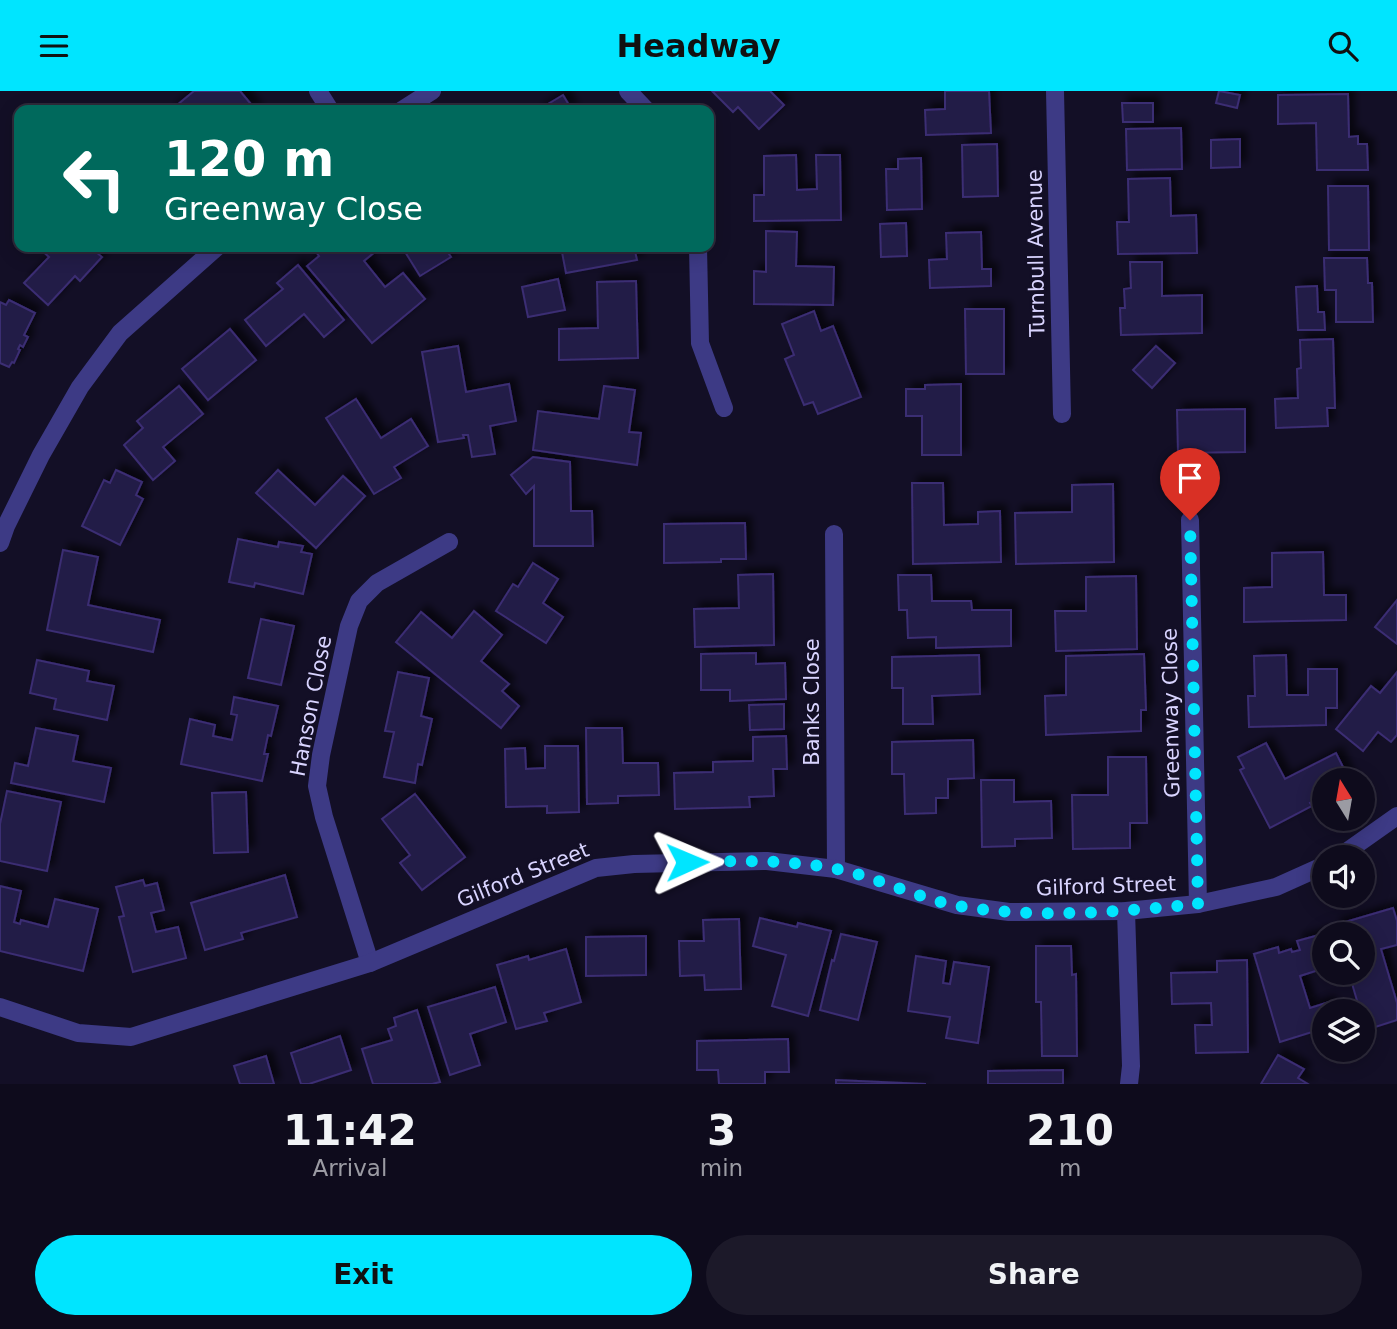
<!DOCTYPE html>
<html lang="en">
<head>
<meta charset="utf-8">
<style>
  :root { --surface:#0e0b1c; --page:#1c1929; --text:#f1f3f6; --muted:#9b9ba3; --line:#2e2b3b; --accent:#00e5ff }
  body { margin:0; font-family:"DejaVu Sans",sans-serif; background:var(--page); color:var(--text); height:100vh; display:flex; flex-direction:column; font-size:26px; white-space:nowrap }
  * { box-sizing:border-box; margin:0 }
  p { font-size:23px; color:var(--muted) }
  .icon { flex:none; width:38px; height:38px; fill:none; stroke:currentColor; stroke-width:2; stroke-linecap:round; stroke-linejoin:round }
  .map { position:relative; height:993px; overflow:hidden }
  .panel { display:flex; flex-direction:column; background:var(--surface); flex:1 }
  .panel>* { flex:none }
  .top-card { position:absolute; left:14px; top:14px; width:700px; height:147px; border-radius:14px; box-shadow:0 4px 18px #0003,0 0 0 2px var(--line); background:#00695c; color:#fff; overflow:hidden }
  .needle { width:46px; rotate:349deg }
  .fabs { position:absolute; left:1312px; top:677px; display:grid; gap:14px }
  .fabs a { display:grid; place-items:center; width:63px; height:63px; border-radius:50%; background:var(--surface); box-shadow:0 4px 18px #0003,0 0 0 2px var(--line); font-size:35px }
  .pin { position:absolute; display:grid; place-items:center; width:60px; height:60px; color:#fff; margin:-72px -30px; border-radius:50% 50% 50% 0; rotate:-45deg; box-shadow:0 0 7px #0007 }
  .pin .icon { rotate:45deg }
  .me { position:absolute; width:77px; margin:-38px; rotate:89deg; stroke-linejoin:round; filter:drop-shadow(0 0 5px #0008) }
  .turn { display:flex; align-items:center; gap:24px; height:147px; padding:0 35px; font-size:32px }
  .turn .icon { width:91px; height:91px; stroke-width:2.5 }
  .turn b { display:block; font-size:49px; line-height:60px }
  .eta { display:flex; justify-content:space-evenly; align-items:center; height:119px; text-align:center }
  .eta b { font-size:42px; font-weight:800; line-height:49px }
  .action { display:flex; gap:14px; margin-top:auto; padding:14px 35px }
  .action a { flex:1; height:80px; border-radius:42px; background:var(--accent); color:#111; font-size:28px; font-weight:800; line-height:80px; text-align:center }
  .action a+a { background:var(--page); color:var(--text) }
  header { display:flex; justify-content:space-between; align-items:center; height:91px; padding:0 35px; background:var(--accent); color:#111; font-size:32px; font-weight:800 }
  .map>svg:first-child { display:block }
  .building { fill:#241b47; stroke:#3b2d73; stroke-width:2; filter:url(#shadow) }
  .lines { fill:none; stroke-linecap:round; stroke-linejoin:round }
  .minor { stroke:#3d3a85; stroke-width:18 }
  .tertiary { stroke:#3d3a85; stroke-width:18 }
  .route { stroke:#00e5ff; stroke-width:12; stroke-dasharray:0 21.6 }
  .labels { text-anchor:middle; stroke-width:5; stroke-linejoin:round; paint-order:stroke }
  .street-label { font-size:21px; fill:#d9d4ff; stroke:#130f26 }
</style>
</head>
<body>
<header><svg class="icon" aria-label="menu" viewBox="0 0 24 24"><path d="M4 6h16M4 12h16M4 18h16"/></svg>Headway<svg class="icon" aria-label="search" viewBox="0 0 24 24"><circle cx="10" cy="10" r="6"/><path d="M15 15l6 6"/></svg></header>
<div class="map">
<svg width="1397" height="993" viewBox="0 0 1397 993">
  <defs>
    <filter id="shadow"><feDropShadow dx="6" dy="-6" stdDeviation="3.5" flood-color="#0009"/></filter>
  </defs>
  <rect width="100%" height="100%" fill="#130f26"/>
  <g class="building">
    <polygon points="194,0 240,0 256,19 171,19"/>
    <polygon points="712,0 770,0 784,14 759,38 738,16 733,21"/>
    <polygon points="945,0 989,0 991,42 926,44 925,19 945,18"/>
    <polygon points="1219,0 1240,4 1237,17 1216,12"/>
    <polygon points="1348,3 1349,46 1358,45 1358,53 1367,53 1368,79 1317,79 1316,32 1278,33 1278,4"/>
    <polygon points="563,4 572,19 538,19"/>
    <polygon points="1122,12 1153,12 1153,31 1123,31"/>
    <polygon points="1181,37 1182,78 1127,79 1126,38"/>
    <polygon points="1240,48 1240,76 1211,77 1211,49"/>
    <polygon points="997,53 998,105 963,106 962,54"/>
    <polygon points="796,64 797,99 817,98 816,64 840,64 841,129 754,130 754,104 764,104 764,65"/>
    <polygon points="921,67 922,118 887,119 886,78 898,78 898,68"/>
    <polygon points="1170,87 1171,125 1196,124 1197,162 1118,163 1117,131 1129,131 1128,88"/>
    <polygon points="1328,95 1368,95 1369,159 1329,159"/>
    <polygon points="906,132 907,165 881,166 880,133"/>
    <polygon points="766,140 797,141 796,175 834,176 833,214 754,213 754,180 766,181"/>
    <polygon points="981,141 982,178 991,178 991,195 930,197 929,169 947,168 946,142"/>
    <polygon points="38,156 90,156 102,166 80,190 75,185 48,214 24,192 49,166"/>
    <polygon points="322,156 381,156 364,170 385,196 403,182 425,208 372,252 307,175 319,165 316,161"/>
    <polygon points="402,156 444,156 451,166 420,185"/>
    <polygon points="561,156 634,156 637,169 566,182"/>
    <polygon points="1324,167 1367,167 1368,192 1372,192 1373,231 1336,231 1336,199 1325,199"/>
    <polygon points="1130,171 1162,171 1162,205 1202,204 1202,242 1121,244 1120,217 1125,217 1124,198 1131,197"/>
    <polygon points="298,174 344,229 324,246 304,223 266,255 245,229 283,198 277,192"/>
    <polygon points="558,188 565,219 528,226 522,196"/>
    <polygon points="636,190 638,267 559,269 559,238 598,237 597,191"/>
    <polygon points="1317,195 1318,221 1324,221 1325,239 1298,239 1296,196"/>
    <polygon points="9,209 35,222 24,244 28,246 23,256 20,254 18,258 20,259 14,272 12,271 9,276 0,272 0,211 6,214"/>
    <polygon points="965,218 1004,218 1004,283 966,283"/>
    <polygon points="814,220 821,240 833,235 861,306 818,323 813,311 804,314 785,268 794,264 782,233"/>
    <polygon points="230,238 256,269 208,309 182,278"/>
    <polygon points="1333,248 1335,317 1327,317 1328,335 1276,337 1275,308 1298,307 1297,278 1301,277 1300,249"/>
    <polygon points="458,255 466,301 509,293 516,330 490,335 495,363 472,366 468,344 463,344 464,347 438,351 422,261"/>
    <polygon points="1156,255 1175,272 1152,297 1133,279"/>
    <polygon points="961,293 961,364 922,364 922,325 906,325 906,298 925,298 925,294"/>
    <polygon points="179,295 203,323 163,356 175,370 153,389 124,354 143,337 137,330"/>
    <polygon points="604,295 635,299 629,341 641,342 637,374 533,359 538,320 599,328"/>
    <polygon points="356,308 381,347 411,328 428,355 394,376 401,387 374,403 326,327"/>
    <polygon points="1245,318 1245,361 1178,362 1177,319"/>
    <polygon points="533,366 570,371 571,420 592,420 593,455 534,455 534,395 526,403 511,384"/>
    <polygon points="116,379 142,391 136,404 143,408 120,454 82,435 104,389 110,392"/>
    <polygon points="278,379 315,414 343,385 365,405 316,457 256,402"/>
    <polygon points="912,392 943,392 944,434 978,433 978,421 1000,420 1001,471 913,473"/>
    <polygon points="1113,393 1114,471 1016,473 1015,422 1072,421 1072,394"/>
    <polygon points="745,432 746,468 721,468 721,471 664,472 664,433"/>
    <polygon points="238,448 278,456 279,451 303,455 301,461 312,463 303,503 255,492 254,496 229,491"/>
    <polygon points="63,459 98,466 88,514 160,529 153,561 47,539"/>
    <polygon points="1323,461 1324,504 1346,504 1346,529 1244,531 1244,497 1272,496 1272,462"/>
    <polygon points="533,472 558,488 543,512 563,526 546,552 496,520 513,493 518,496"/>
    <polygon points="773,483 774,554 695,556 694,518 739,517 738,484"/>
    <polygon points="898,484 931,484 932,510 971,510 972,519 1011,519 1011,555 936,557 936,546 908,547 907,519 899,519"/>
    <polygon points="1136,485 1137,558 1056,560 1055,520 1086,520 1086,486"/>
    <polygon points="1397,509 1397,553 1375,536"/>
    <polygon points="474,520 502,544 481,570 509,593 502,600 519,615 501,637 396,551 421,521 452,547"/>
    <polygon points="261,528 294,535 281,594 248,587"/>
    <polygon points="756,562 756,573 785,572 786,608 730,610 730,599 701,599 701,563"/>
    <polygon points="1144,563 1146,619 1141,619 1141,640 1046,644 1045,605 1066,604 1066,565"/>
    <polygon points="979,564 980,603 932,605 933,633 903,633 903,597 892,597 892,566"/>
    <polygon points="1286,564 1287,604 1308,604 1308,578 1337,578 1337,617 1326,617 1326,634 1249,636 1248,605 1255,605 1254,565"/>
    <polygon points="37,569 89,580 87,590 114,595 107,629 54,618 56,608 30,602"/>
    <polygon points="398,581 429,587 421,625 432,628 422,674 418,673 415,692 384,686 394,641 385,640"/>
    <polygon points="1397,581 1397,644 1391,651 1378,641 1363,660 1336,638 1371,595 1380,602"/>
    <polygon points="234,606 278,615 271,645 268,644 264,663 268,663 262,690 181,673 190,628 215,634 213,645 232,649 237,624 231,623"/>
    <polygon points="784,613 784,638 750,639 749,614"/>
    <polygon points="36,637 78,645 73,670 111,677 104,711 11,692 15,672 28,675"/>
    <polygon points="586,637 622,637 623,672 658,672 659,704 618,705 618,712 587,713"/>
    <polygon points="786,645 787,678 773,678 774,705 749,706 750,716 675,718 674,682 713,681 713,671 753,670 753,646"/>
    <polygon points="973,649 974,687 948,688 948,707 936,707 936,722 905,723 904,683 892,683 892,651"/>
    <polygon points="1266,652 1285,688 1336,662 1350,690 1325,690 1325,705 1310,712 1312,715 1270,737 1240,679 1244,677 1238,666"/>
    <polygon points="545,655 578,655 579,721 547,722 547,715 506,716 505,658 525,657 526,678 545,677"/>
    <polygon points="1108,666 1146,666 1147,732 1130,732 1130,757 1073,758 1072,704 1108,704"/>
    <polygon points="981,689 1014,689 1014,711 1051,710 1052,747 1015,748 1015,755 982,756"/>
    <polygon points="7,700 61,711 47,780 0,770 0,733"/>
    <polygon points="246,701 248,761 214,762 212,702"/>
    <polygon points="415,703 465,766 422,799 400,772 410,764 382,728"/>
    <polygon points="285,784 297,826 241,842 243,848 205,859 191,812"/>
    <polygon points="143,789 145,795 157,792 164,819 151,822 156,841 178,836 186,867 133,881 119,826 124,825 116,796"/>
    <polygon points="0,795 21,800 14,831 20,833 21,829 48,836 55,808 98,818 83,880 0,860"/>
    <polygon points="1393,817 1397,830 1397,854 1381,858 1397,912 1397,929 1366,939 1363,920 1360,920 1349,882 1363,882 1363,844 1337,844 1335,834"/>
    <polygon points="760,827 797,836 798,832 831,840 808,925 772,915 786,864 753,855"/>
    <polygon points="739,828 741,898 705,899 704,884 680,885 679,850 704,850 703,829"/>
    <polygon points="1326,842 1325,877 1300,885 1310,917 1329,911 1332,920 1325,920 1325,937 1280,951 1254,863 1278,856 1279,862 1291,858 1292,861 1300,859 1297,850"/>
    <polygon points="841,843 877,851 858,929 820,919 832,869 834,870"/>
    <polygon points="646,845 646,884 586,885 586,846"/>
    <polygon points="1036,855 1071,855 1072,884 1076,883 1077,965 1042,965 1041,911 1036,911"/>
    <polygon points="566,858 581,911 544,922 547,930 516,938 497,874 528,865 529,869"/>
    <polygon points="916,865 946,870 943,892 950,893 954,871 989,876 978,952 946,947 950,926 908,920"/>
    <polygon points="1247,869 1248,961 1196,962 1195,934 1212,934 1211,912 1172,913 1171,882 1217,881 1217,870"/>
    <polygon points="495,896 506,931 470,943 480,974 450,984 428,916"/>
    <polygon points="417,919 440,991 432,993 373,993 362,958 392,949 388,938 396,935 394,927"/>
    <polygon points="340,945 351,979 309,993 301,993 291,962"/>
    <polygon points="788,948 789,981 765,981 765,993 719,993 718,979 697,979 697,950"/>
    <polygon points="1278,964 1304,978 1298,987 1308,993 1261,993"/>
    <polygon points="266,965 274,993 240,993 234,975"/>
    <polygon points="1063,979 1063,993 988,993 988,980"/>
    <polygon points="836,989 926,993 836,993"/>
  </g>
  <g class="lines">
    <g class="minor">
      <polyline points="318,0 330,19"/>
      <polyline points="628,0 646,19"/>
      <polyline points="1055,0 1062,323"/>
      <polyline points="698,156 700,252 724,317"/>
      <polyline points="1190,429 1198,813"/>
      <polyline points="834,443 836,778"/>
      <polyline points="1339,766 1397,725"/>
      <polyline points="1126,820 1131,975 1129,993"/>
      <polyline points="370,872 324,726 317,695 321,664 349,535 359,510 377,492 449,451"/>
      <polyline points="0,916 78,942 131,946 370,872 596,777 634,773 767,770 836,778 957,814 1009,821 1126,820 1198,813 1276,796 1325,774"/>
    </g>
    <g class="tertiary">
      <polyline points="402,19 432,0"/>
      <polyline points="0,452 6,435 41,364 80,296 120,242 217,156"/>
    </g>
  </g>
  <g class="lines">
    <path class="route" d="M687 771C737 770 787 768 836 778 877 786 917 807 958 815 1035 828 1120 821 1198 813L1190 429"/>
  </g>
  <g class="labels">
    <g class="street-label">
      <text transform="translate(1036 162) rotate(-91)" y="7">Turnbull Avenue</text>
      <text transform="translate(812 611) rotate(-90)" y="7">Banks Close</text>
      <text transform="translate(311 615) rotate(-79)" y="7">Hanson Close</text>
      <text transform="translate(1171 622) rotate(-91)" y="7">Greenway Close</text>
      <text transform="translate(523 784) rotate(-22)" y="7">Gilford Street</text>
      <text transform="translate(1106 795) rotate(-2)" y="7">Gilford Street</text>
    </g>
  </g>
</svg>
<div class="fabs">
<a><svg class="needle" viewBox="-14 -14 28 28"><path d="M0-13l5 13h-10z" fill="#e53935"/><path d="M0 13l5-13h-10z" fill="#9b9ba3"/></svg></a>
<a><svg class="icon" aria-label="sound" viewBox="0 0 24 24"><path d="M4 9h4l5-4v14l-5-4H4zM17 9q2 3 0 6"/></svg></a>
<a><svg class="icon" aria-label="search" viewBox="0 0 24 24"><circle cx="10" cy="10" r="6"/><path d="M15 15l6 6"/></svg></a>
<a><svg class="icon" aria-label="layers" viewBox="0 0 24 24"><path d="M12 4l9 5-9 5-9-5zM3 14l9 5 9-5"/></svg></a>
</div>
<div class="pin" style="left:1190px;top:429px;background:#d93025"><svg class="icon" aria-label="arrive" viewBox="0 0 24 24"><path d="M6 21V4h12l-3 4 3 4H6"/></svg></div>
<svg class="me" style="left:687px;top:771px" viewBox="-20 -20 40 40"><path d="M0-17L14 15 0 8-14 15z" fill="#00e5ff" stroke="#fff" stroke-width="4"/></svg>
<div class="top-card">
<div class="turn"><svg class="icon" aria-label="left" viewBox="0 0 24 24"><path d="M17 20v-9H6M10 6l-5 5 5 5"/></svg><div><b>120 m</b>Greenway Close</div></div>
</div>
</div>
<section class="panel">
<div class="eta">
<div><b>11:42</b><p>Arrival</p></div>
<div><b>3</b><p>min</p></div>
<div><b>210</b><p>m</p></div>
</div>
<div class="action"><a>Exit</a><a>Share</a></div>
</section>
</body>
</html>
